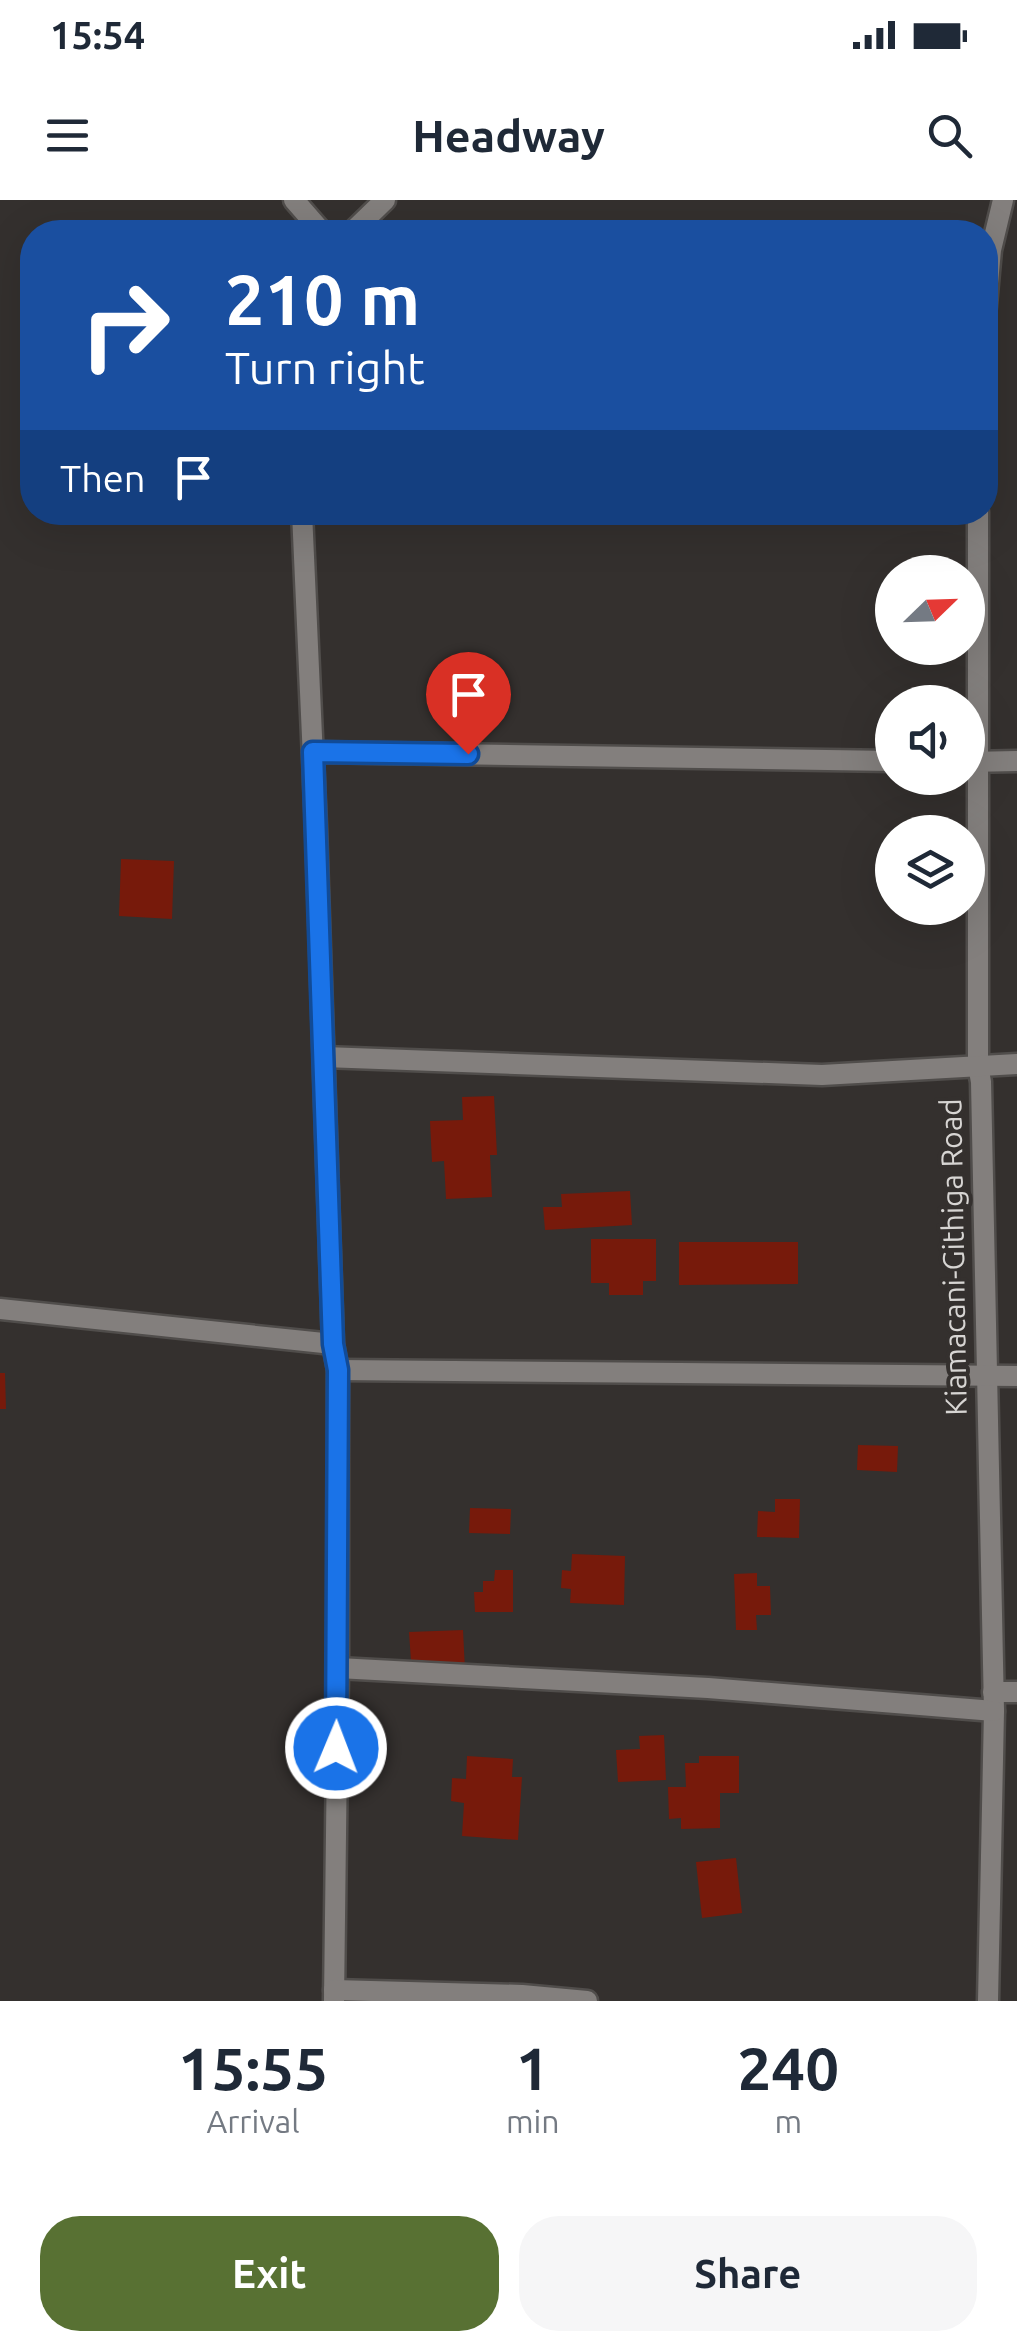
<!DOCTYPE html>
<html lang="en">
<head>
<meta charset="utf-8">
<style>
  :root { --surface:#fff; --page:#f6f6f7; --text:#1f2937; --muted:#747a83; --accent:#587133 }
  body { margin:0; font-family:Ubuntu,sans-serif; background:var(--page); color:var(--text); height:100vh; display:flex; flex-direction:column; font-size:38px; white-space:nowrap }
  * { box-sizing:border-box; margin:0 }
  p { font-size:32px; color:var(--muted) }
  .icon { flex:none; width:55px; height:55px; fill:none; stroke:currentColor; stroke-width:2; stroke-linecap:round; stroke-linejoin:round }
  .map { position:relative; height:1801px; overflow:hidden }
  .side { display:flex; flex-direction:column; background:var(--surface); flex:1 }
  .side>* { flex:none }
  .top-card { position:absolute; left:20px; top:20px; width:978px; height:305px; border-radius:40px; box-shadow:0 10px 40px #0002; background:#1a4fa0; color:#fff; overflow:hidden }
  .needle { width:65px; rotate:67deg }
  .buttons { position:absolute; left:875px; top:355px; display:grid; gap:20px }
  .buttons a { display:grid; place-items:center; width:110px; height:110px; border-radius:50%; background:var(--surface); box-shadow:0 10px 40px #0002; font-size:50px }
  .pin { position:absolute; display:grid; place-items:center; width:85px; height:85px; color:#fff; margin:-102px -42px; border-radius:50% 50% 50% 0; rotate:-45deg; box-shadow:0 0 10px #0007 }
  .pin .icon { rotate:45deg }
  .me { position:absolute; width:110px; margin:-55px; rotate:1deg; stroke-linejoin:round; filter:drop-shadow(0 0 8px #0008) }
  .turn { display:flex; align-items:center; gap:35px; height:210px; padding:0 40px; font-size:45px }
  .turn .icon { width:130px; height:130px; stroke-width:2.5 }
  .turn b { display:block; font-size:70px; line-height:85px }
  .then { display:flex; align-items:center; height:95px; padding:0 40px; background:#0003; gap:20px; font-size:38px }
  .eta { display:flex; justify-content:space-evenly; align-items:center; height:170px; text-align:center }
  .eta b { font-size:60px; font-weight:600; line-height:70px }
  .primary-button { display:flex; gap:20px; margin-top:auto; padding:20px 40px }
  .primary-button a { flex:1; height:115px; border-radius:40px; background:var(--accent); color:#fff; font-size:40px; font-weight:600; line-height:115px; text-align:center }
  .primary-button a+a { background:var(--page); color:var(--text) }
  .status { display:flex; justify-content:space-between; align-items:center; height:70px; padding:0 50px; background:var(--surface); direction:ltr }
  .status svg { height:28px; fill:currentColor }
  header { display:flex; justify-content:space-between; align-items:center; height:130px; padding:0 40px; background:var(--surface); font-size:45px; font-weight:600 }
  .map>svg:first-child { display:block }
  .building { fill:#771a0b }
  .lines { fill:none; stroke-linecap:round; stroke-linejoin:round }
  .minor-casing { stroke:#504d4b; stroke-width:25 }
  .minor { stroke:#837f7d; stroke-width:20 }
  .route-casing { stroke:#114b97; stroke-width:25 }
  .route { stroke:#1a73e8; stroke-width:18 }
  .labels { text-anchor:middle; stroke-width:8; stroke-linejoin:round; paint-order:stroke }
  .street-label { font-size:30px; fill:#d7d5d3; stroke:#34302e }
</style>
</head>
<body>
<div class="status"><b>15:54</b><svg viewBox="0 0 49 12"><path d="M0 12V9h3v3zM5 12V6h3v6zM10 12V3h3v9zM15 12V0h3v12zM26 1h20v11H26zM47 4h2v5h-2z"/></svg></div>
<header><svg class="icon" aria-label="menu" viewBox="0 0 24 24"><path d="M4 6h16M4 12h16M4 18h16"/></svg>Headway<svg class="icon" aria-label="search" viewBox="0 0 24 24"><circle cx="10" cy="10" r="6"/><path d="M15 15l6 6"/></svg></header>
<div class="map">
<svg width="1017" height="1801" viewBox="0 0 1017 1801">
  <rect width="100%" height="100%" fill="#34302e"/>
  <g class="building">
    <polygon points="121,659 174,661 172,719 119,716"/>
    <polygon points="494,896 497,955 490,955 492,997 446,999 444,961 432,962 430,921 463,920 462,897"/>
    <polygon points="630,991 632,1025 545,1030 543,1007 562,1007 561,994"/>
    <polygon points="591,1039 656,1039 656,1081 643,1081 643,1095 609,1095 609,1083 591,1083"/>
    <polygon points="679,1042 798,1042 798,1084 679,1085"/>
    <polygon points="0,1173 5,1173 6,1209 0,1209"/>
    <polygon points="858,1245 898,1246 897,1272 857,1270"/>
    <polygon points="775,1299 800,1299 799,1338 757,1337 758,1311 775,1312"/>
    <polygon points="470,1308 511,1309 510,1334 469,1333"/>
    <polygon points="572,1354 625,1356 624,1405 570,1403 571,1389 561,1388 562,1370 571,1371"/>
    <polygon points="495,1370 513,1370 513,1412 475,1412 474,1392 483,1392 483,1381 494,1381"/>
    <polygon points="757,1373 757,1386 770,1386 771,1415 756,1415 757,1430 736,1430 734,1374"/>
    <polygon points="463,1430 465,1470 420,1472 419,1461 411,1461 409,1432"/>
    <polygon points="664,1535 666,1580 618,1582 616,1550 640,1549 639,1536"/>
    <polygon points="467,1556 513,1559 512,1577 522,1577 518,1640 462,1636 464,1603 451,1601 452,1578 466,1579"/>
    <polygon points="699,1556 739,1556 739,1593 720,1593 720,1628 681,1629 681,1618 669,1619 668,1587 686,1587 685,1563 699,1563"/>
    <polygon points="736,1658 742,1713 702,1718 696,1662"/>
  </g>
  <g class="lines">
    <defs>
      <g id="minor">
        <polyline points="294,0 322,32"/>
        <polyline points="352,32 385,0"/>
        <polyline points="985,116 991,50 1003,0"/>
        <polyline points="302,312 316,626 333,1144 338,1170 338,1468 334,1801"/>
        <polyline points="978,312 978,865 981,882 994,1511 988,1801"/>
        <polyline points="313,552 892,561"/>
        <polyline points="968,562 1017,561"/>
        <polyline points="324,857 822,875 1017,864"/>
        <polyline points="0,1109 333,1144"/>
        <polyline points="338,1170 1017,1176"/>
        <polyline points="338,1468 708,1488 994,1511"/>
        <polyline points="993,1492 1017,1492"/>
        <polyline points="334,1790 522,1795 587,1801"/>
      </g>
    </defs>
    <use href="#minor" class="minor-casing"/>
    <use href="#minor" class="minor"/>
  </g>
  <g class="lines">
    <defs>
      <polyline id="route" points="336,1548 338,1170 333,1144 313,552 468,554"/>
    </defs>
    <use href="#route" class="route-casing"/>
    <use href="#route" class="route"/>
  </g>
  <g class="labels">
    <g class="street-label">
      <text transform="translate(954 1057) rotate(-91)" y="10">Kiamacani-Githiga Road</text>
    </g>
  </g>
</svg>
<div class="buttons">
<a><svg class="needle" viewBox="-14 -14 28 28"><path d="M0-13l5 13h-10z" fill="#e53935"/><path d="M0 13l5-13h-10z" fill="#747a83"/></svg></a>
<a><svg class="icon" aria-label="sound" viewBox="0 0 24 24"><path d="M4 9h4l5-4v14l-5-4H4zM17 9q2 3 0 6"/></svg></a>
<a><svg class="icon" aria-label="layers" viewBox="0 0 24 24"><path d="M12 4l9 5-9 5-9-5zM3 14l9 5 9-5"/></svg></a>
</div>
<div class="pin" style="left:468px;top:554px;background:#d93025"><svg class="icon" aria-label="arrive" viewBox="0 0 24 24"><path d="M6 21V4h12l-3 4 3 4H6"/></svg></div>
<svg class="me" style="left:336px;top:1548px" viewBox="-20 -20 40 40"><circle r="17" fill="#1a73e8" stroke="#fff" stroke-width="3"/><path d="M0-11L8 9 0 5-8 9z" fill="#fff"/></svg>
<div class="top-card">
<div class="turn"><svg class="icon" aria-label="right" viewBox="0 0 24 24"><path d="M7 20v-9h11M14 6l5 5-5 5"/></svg><div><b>210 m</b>Turn right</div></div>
<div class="then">Then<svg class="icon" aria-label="arrive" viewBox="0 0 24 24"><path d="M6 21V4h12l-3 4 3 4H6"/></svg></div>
</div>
</div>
<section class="side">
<div class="eta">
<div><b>15:55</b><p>Arrival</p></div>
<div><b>1</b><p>min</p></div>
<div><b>240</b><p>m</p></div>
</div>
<div class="primary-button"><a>Exit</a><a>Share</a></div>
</section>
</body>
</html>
